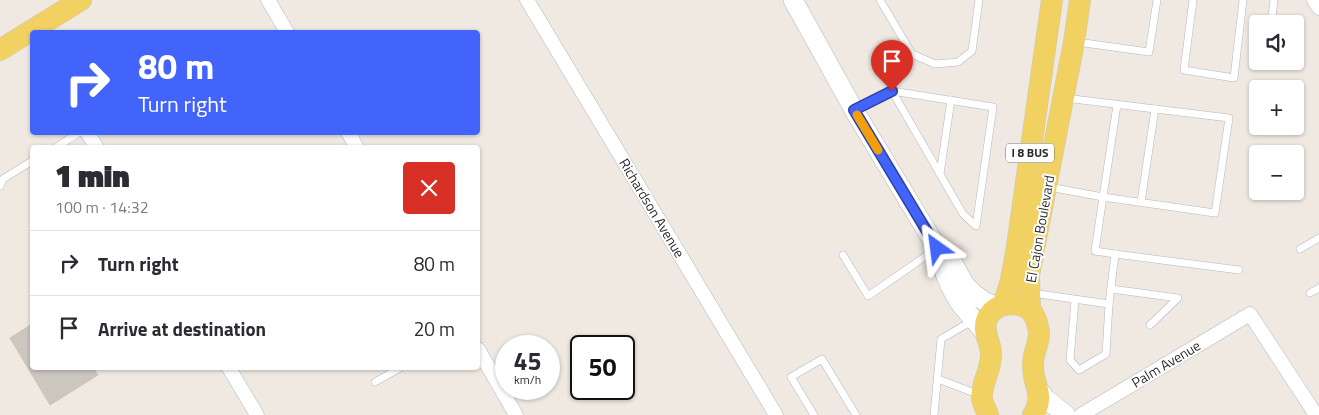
<!DOCTYPE html>
<html lang="en">
<head>
<meta charset="utf-8">
<style>
  :root { --surface:#fff; --page:#f7f7f7; --text:#2b2b33; --muted:#7c7c81; --line:#e1e1e2 }
  body { margin:0; font-family:"Titillium Web",sans-serif; background:var(--page); color:var(--text); height:100vh; display:flex; flex-direction:column; font-size:19px; white-space:nowrap }
  * { box-sizing:border-box; margin:0 }
  p { font-size:16px; color:var(--muted) }
  .icon { flex:none; width:28px; height:28px; fill:none; stroke:currentColor; stroke-width:2; stroke-linecap:round; stroke-linejoin:round }
  .map { position:relative; flex:1; overflow:hidden }
  .drawer { position:absolute; left:30px; top:145px; width:450px; height:225px; display:flex; flex-direction:column; background:var(--surface); border-radius:5px; box-shadow:0 1px 4px #0004 }
  .drawer>* { flex:none }
  .guide { position:absolute; left:30px; top:30px; width:450px; height:105px; border-radius:5px; box-shadow:0 1px 4px #0004; background:#4264fb; color:#fff; overflow:hidden }
  .tools { position:absolute; left:1249px; top:15px; display:grid; gap:10px }
  .tools a { display:grid; place-items:center; width:55px; height:55px; border-radius:5px; background:var(--surface); box-shadow:0 1px 4px #0004; font-size:25px }
  .speed { position:absolute; left:495px; top:335px; display:flex; gap:10px; font-size:25px; font-weight:700; text-align:center }
  .speed>* { display:grid; place-content:center; width:65px; height:65px; border-radius:50%; background:var(--surface); box-shadow:0 1px 4px #0004; line-height:1 }
  .speed small { font-size:12px; font-weight:400 }
  .speed .limit { border:2px solid #111; border-radius:8px; background:#fff; color:#111 }
  .pin { position:absolute; display:grid; place-items:center; width:42px; height:42px; color:#fff; margin:-51px -21px; border-radius:50% 50% 50% 0; rotate:-45deg; box-shadow:0 0 5px #0007 }
  .pin .icon { rotate:45deg }
  .me { position:absolute; width:55px; margin:-28px; rotate:329deg; stroke-linejoin:round; filter:drop-shadow(0 0 4px #0008) }
  .turn { display:flex; align-items:center; gap:18px; height:105px; padding:0 25px; font-size:22px }
  .turn .icon { width:65px; height:65px; stroke-width:2.5 }
  .turn b { display:block; font-size:35px; line-height:42px }
  .round { display:grid; place-items:center; flex:none; width:52px; height:52px; border-radius:5px; background:var(--page) }
  .head { display:flex; align-items:center; justify-content:space-between; height:85px; padding:0 25px }
  h1 { font-size:30px; font-weight:800; line-height:38px }
  ul { padding:0; list-style:none }
  li { display:flex; align-items:center; gap:15px; height:65px; padding:0 25px; border-top:1px solid var(--line) }
  li div { flex:1 }
  li b { display:block; font-size:19px }
  li em { font-style:normal }
  .map>svg:first-child { display:block }
  .building { fill:#cbc7bf; stroke:#cbc5ba }
  .lines { fill:none; stroke-linecap:round; stroke-linejoin:round }
  .lane-casing { stroke:#b4b7c1; stroke-width:8 }
  .street-casing { stroke:#b4b7c1; stroke-width:15 }
  .secondary-casing { stroke:#b4b7c1; stroke-width:20 }
  .primary-casing { stroke:#c9c9c9; stroke-width:22 }
  .lane { stroke:#fff; stroke-width:7 }
  .street { stroke:#fff; stroke-width:14 }
  .secondary { stroke:#fff; stroke-width:19 }
  .primary { stroke:#f2d163; stroke-width:21 }
  .route-casing { stroke:#2b41a3; stroke-width:12 }
  .route { stroke:#4264fb; stroke-width:9 }
  .slow { stroke:#f59e0b; stroke-width:9 }
  .labels { text-anchor:middle; stroke-width:4; stroke-linejoin:round; paint-order:stroke }
  .shield { fill:#fff; stroke:#6d6d6d; stroke-width:1 }
  .shield-label { font-size:12px; font-weight:bold; fill:#2e2e2e }
  .street-label { font-size:14px; fill:#2e2e2e; stroke:#fff }
</style>
</head>
<body>
<div class="map">
<svg width="1319" height="415" viewBox="0 0 1319 415">
  <rect width="100%" height="100%" fill="#efe9e1"/>
  <polygon class="building" points="32,324 32,368 93,368 98,375 50,405 10,338"/>
  <g class="lines">
    <defs>
      <g id="lane">
        <polyline points="880,0 912,54 935,64 958,62 972,51 979,0"/>
        <polyline points="1193,0 1184,70 1234,78 1243,0"/>
        <polyline points="1271,24 1274,0"/>
        <polyline points="1077,42 1149,52 1157,0"/>
        <polyline points="1267,64 1267,61"/>
        <polyline points="1065,98 1229,118 1215,213 1103,197 1117,105"/>
        <polyline points="854,110 892,91 993,107 976,226 963,214 892,91"/>
        <polyline points="55,148 80,132"/>
        <polyline points="940,174 951,100"/>
        <polyline points="0,186 3,179 32,161"/>
        <polyline points="1049,187 1103,197 1095,251 1115,254 1109,304"/>
        <polyline points="1141,202 1155,109"/>
        <polyline points="1300,249 1319,238"/>
        <polyline points="1115,254 1239,270"/>
        <polyline points="843,255 868,296 936,249"/>
        <polyline points="1111,289 1178,298 1150,325"/>
        <polyline points="1032,293 1109,304 1106,354 1079,370 1070,360 1075,300"/>
        <polyline points="1310,293 1319,288"/>
        <polyline points="938,379 980,395"/>
        <polyline points="375,382 400,368"/>
        <polyline points="814,415 791,377 822,359 856,415"/>
        <polyline points="934,415 941,339 972,321"/>
      </g>
      <g id="street">
        <polyline points="268,0 287,32"/>
        <polyline points="527,0 776,415"/>
        <polyline points="1314,0 1319,8"/>
        <polyline points="87,132 97,148"/>
        <polyline points="348,132 357,148"/>
        <polyline points="478,349 516,415"/>
        <polyline points="229,368 257,415"/>
        <polyline points="1081,415 1250,314 1316,415"/>
      </g>
      <g id="secondary">
        <polyline points="793,0 854,110 937,248"/>
        <path d="M985 333C977 322 967 313 960 303 948 286 942 267 937 248L951 260 965 285 974 294 984 301 999 308"/>
        <polyline points="1039,390 1046,399 1066,415"/>
      </g>
      <g id="primary">
        <polyline points="0,50 81,0"/>
        <polyline points="1003,305 1010,284 1016,253 1052,0"/>
        <polyline points="1030,310 1029,275 1074,42 1080,0"/>
        <path d="M988 415C986 409 982 403 982 397 981 383 992 370 991 352 990 341 982 331 987 319 994 303 1017 300 1030 310 1034 314 1037 322 1038 327 1042 339 1033 351 1033 364 1032 385 1046 394 1033 415"/>
      </g>
    </defs>
    <use href="#lane" class="lane-casing"/>
    <use href="#street" class="street-casing"/>
    <use href="#secondary" class="secondary-casing"/>
    <use href="#primary" class="primary-casing"/>
    <use href="#lane" class="lane"/>
    <use href="#street" class="street"/>
    <use href="#secondary" class="secondary"/>
    <use href="#primary" class="primary"/>
  </g>
  <g class="lines">
    <defs>
      <polyline id="route" points="892,91 854,110 937,248"/>
    </defs>
    <use href="#route" class="route-casing"/>
    <use href="#route" class="route"/>
    <polyline class="slow" points="857,115 878,150"/>
  </g>
  <g class="labels">
    <rect class="shield" x="1006" y="143.5" width="48" height="19" rx="4"/>
    <g class="shield-label">
      <text x="1030" y="157">I 8 BUS</text>
    </g>
    <g class="street-label">
      <text transform="translate(652 208) rotate(59)" y="5">Richardson Avenue</text>
      <text transform="translate(1040 229) rotate(-80)" y="5">El Cajon Boulevard</text>
      <text transform="translate(1166 364) rotate(-31)" y="5">Palm Avenue</text>
    </g>
  </g>
</svg>
<div class="tools">
<a><svg class="icon" aria-label="sound" viewBox="0 0 24 24"><path d="M4 9h4l5-4v14l-5-4H4zM17 9q2 3 0 6"/></svg></a>
<a>+</a>
<a>−</a>
</div>
<div class="speed"><div>45<small>km/h</small></div><div class="limit">50</div></div>
<div class="pin" style="left:892px;top:91px;background:#d93025"><svg class="icon" aria-label="arrive" viewBox="0 0 24 24"><path d="M6 21V4h12l-3 4 3 4H6"/></svg></div>
<svg class="me" style="left:937px;top:248px" viewBox="-20 -20 40 40"><path d="M0-17L14 15 0 8-14 15z" fill="#4264fb" stroke="#fff" stroke-width="4"/></svg>
<div class="guide">
<div class="turn"><svg class="icon" aria-label="right" viewBox="0 0 24 24"><path d="M7 20v-9h11M14 6l5 5-5 5"/></svg><div><b>80 m</b>Turn right</div></div>
</div>
<section class="drawer">
<div class="head"><div><h1>1 min</h1><p>100 m · 14:32</p></div><a class="round" style="background:#d93025;color:#fff"><svg class="icon" aria-label="close" viewBox="0 0 24 24"><path d="M6 6l12 12M18 6L6 18"/></svg></a></div>
<ul>
<li><svg class="icon" aria-label="right" viewBox="0 0 24 24"><path d="M7 20v-9h11M14 6l5 5-5 5"/></svg><div><b>Turn right</b></div><em>80 m</em></li>
<li><svg class="icon" aria-label="arrive" viewBox="0 0 24 24"><path d="M6 21V4h12l-3 4 3 4H6"/></svg><div><b>Arrive at destination</b></div><em>20 m</em></li>
</ul>
</section>
</div>
</body>
</html>
